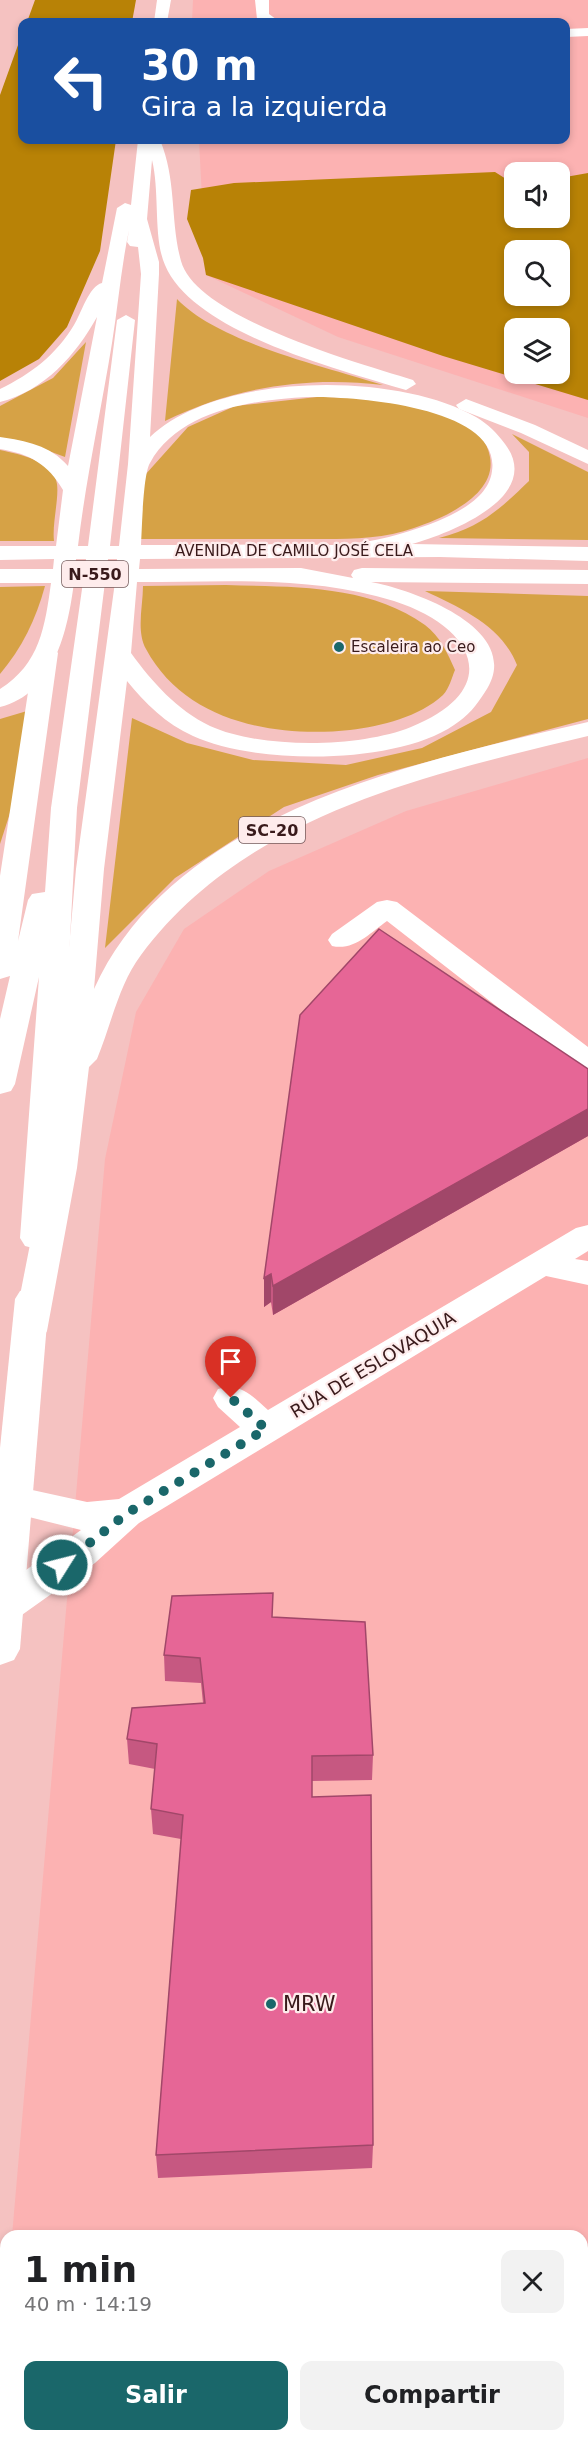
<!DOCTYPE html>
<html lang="es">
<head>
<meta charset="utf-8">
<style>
  :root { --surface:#fff; --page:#f2f2f2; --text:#202124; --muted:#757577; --accent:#1a676a }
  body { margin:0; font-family:"DejaVu Sans",sans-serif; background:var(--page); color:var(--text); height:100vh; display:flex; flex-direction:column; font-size:22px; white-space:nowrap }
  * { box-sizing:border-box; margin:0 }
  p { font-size:20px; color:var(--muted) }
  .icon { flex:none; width:33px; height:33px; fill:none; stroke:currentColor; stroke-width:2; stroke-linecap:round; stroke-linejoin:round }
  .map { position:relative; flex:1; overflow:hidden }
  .drawer { position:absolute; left:0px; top:2230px; width:588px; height:212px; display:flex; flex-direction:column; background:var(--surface); border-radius:18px 18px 0 0; box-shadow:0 3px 9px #0003 }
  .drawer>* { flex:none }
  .banner { position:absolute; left:18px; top:18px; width:552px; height:126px; border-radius:12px; box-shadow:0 3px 9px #0003; background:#1a4fa0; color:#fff; overflow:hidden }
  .tools { position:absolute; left:504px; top:162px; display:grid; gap:12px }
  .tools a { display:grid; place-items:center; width:66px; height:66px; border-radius:12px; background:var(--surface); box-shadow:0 3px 9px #0003; font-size:30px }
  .pin { position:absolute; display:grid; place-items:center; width:51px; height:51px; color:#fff; margin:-62px -26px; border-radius:50% 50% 50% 0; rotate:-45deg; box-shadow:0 0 6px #0007 }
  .pin .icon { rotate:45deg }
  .me { position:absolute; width:66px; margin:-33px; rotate:54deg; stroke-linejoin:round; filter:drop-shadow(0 0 4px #0008) }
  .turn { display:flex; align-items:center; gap:21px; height:126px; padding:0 24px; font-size:27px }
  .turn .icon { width:78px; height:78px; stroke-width:2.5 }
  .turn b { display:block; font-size:42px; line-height:51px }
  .round { display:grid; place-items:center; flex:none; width:63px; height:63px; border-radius:12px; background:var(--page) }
  .overview { display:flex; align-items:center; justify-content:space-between; height:102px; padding:0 24px }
  h1 { font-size:36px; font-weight:700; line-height:45px }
  .cta { display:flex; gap:12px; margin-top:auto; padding:12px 24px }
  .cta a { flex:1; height:69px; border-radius:12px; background:var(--accent); color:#fff; font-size:24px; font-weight:700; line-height:69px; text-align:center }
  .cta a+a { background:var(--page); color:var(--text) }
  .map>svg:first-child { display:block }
  .built { fill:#fcb2b2; fill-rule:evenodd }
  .green { fill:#d6a246 }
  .forest { fill:#b88206; fill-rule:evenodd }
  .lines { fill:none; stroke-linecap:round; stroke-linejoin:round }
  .minor { fill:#fff; fill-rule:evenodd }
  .major { fill:#fff; fill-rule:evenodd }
  .highway { fill:#fff; fill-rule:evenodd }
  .wall { fill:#c65881 }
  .shaded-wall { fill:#a14769 }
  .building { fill:#e66696; stroke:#a14769; stroke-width:1.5 }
  .route { stroke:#1a676a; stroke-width:10; stroke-dasharray:0 18 }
  .poi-dot { fill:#1a676a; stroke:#feecec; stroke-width:2 }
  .labels { text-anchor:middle; stroke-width:4.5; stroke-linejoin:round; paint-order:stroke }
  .far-street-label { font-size:15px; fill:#391a1b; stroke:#feecec }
  .far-poi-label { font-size:15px; fill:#391a1b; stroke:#feecec; text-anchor:start }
  .shield { fill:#feecec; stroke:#74595a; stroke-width:1.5 }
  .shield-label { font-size:16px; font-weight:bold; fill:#391a1b }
  .street-label { font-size:18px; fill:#391a1b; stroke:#feecec }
  .near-poi-label { font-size:21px; fill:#391a1b; stroke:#feecec; text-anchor:start }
</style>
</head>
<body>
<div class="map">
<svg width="588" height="2441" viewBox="0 0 588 2441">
  <rect width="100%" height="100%" fill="#f5c2c1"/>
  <g class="built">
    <path d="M193 0H588V418L338 337 206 275 199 140H566V22H192ZM514 172H560V218H514ZM514 250H560V296H514ZM514 328H560V374H514Z"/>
    <polygon points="588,758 588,2441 0,2441 0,2379 6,2309 6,2436 582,2436 582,2236 12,2236 105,1159 136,1012 184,929 269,871 406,811"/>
  </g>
  <g class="green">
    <path d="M177 299C219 343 324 366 383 385 307 376 234 387 165 421Z"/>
    <polygon points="86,342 65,457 30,444 0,438 0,406 53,378"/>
    <path d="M317 397C361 397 424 401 463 423 478 430 487 441 490 457 497 495 444 518 414 528 378 541 335 539 297 539 244 539 190 539 137 539L145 475 188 427 235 406Z"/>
    <path d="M512 434 588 472V540L439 538C481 527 499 510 529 481V452Z"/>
    <path d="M0 450C19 454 54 461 57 484 59 499 52 524 54 541H0Z"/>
    <path d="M226 585C292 587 368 584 425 625 440 636 448 654 455 670 452 677 449 689 443 695 419 717 382 726 350 730 275 738 185 722 146 649 136 631 143 606 143 586Z"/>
    <path d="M45 586C36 619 22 648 0 674V587Z"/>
    <path d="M425 591 588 596V719L378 775 284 807 175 878 105 948 132 718 187 743 253 760 346 765 422 748 491 712 517 665C501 625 462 609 425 591Z"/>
    <polygon points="27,711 20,782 0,844 0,719"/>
  </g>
  <g class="forest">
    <polygon points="35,0 136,0 132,22 27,22"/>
    <polygon points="22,34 22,140 116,140 100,251 67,327 39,359 0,381 0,95"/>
    <path d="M495 172 514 184V218H560V178L588 173V400L443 356 206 275 203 258 187 219 191 190 234 183ZM560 250V296H514V250ZM514 328H560V374H514Z"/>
  </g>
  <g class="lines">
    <g class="minor">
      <polygon points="255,0 269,0 269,14 280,22 265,22 257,19"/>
      <polygon points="588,28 588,36 566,37 566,29"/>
      <path d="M387 900 397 902 588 1047V1071L577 1069 387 921C370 933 354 951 332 946L328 940 332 934 377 902Z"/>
      <path d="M588 1225V1251L575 1259 588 1261V1285L546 1276 139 1523 95 1563 19 1617 5 1622 0 1620V1589L81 1530 1 1510V1490L14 1486 87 1502 119 1499 240 1427 218 1407 213 1398 218 1389C241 1382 252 1396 268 1410L576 1228Z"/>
    </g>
    <g class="major">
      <polygon points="46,646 54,648 58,653 18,941 28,900 32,894 45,892 51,808 55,802 64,800 73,802 77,808 54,1238 49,1246 37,1249 25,1246 20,1238 39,977 15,1084 11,1091 0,1094 0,1019 10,976 0,979 0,876 34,653 38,648"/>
      <polygon points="32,1287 44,1291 49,1299 20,1649 14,1660 0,1665 0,1448 15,1299 20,1291"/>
    </g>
    <g class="highway">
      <polygon points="157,0 171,0 167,22 154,22"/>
      <path d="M138 140H160C177 180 170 221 181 261 196 318 361 364 413 380L416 384 406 390 399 388C335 368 193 332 165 265 153 238 160 192 152 160L147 219 159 262V274L150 437C218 372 396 371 476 417 488 424 497 433 505 444 545 497 448 534 412 544L588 547V561L440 557 140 559 139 569 301 568 353 578 351 575 354 570 362 568 588 570V584L371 582C414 590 527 630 485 692 476 706 468 716 454 725 396 765 256 765 193 736 166 724 145 703 127 681L104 869 94 989C175 811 417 762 588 722V736C427 775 246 814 141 955 119 984 111 1025 97 1059L89 1067 77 1168 47 1331 42 1340 30 1343 18 1340 13 1331 45 1168 57 1082 76 869 115 582H105L77 808 73 814 64 816 55 814 51 808 83 582H74C68 630 54 694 0 707V689C40 664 45 626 51 583H0V569H53L54 559 0 560V546H56L63 490C48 464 30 454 0 449V437C26 441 50 445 68 466L97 317C76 355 44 391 0 402V389C31 374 56 355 74 325 81 314 89 286 102 283L117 208 125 203 131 205ZM129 230 127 242 130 246 138 247 141 274 128 464 119 546H110L135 320 126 315 117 320 88 546H78C86 478 101 411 112 343 118 306 121 268 129 230ZM307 397C348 396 502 405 492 471 489 497 459 512 438 521 413 531 385 539 359 543 337 547 313 544 291 544 241 545 191 545 141 545 142 529 143 474 150 463 179 410 253 400 307 397ZM76 559H86L85 569H75ZM108 559H117L116 569H107ZM137 582C222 582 312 575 394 601 475 627 505 689 411 727 359 748 261 749 210 726 177 710 152 682 131 653Z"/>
      <polygon points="466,399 535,425 588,450 588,464 521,433 459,409 456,405"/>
    </g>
  </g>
  <g class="wall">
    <polygon points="588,1069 588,1136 273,1315 271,1302 264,1307 264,1278"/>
    <polygon points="273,1617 373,1755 372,1780 312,1781 312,1797 373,2145 372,2168 158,2178 156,2155 181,1839 153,1834 151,1809 155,1769 129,1764 127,1739 203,1703 201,1683 165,1681 164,1655"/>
  </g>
  <g class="shaded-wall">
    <polygon points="588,1109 588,1136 273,1315 273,1286"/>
    <polygon points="271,1274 271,1302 264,1307 264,1278"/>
  </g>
  <g class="building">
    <polygon points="379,929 588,1069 588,1109 273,1286 271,1274 264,1278 300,1015"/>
    <polygon points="273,1593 272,1617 365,1622 373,1755 312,1756 312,1797 371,1795 373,2145 156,2155 183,1815 151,1809 157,1744 127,1739 132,1708 205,1703 200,1658 164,1655 172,1596"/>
  </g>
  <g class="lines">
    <polyline class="route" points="62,1565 126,1514 266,1429 231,1398"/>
  </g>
  <g class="poi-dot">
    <circle cx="339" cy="647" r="6"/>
    <circle cx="271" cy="2004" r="6"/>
  </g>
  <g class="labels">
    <g class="far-street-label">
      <text x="294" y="556">AVENIDA DE CAMILO JOSÉ CELA</text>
    </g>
    <g class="far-poi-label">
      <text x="351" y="652">Escaleira ao Ceo</text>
    </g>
    <g class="shield">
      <rect x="62" y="561" width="66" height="26" rx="4.5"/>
      <rect x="239" y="817" width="66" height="26" rx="4.5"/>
    </g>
    <g class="shield-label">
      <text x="95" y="580">N-550</text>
      <text x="272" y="836">SC-20</text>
    </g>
    <g class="street-label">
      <text transform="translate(373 1365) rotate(-31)" y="6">RÚA DE ESLOVAQUIA</text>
    </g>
    <g class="near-poi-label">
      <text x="283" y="2011">MRW</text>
    </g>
  </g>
</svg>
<div class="tools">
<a><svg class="icon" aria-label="sound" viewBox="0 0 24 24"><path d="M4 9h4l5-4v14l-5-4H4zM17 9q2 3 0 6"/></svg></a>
<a><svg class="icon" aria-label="search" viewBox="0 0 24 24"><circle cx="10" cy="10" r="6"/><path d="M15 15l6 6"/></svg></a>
<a><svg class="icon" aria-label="layers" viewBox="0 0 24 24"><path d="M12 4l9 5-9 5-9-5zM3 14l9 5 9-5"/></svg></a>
</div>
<div class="pin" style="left:231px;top:1398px;background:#d93025"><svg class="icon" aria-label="arrive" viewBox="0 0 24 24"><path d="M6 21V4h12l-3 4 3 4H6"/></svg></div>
<svg class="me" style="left:62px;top:1565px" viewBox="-20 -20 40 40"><circle r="17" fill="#1a676a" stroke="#fff" stroke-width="3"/><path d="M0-11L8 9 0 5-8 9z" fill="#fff"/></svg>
<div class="banner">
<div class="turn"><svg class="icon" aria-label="left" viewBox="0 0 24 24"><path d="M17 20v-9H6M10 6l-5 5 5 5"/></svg><div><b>30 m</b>Gira a la izquierda</div></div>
</div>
<section class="drawer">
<div class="overview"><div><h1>1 min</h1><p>40 m · 14:19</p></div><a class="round"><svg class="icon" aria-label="close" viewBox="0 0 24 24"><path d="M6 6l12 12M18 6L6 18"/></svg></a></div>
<div class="cta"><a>Salir</a><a>Compartir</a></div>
</section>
</div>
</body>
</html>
